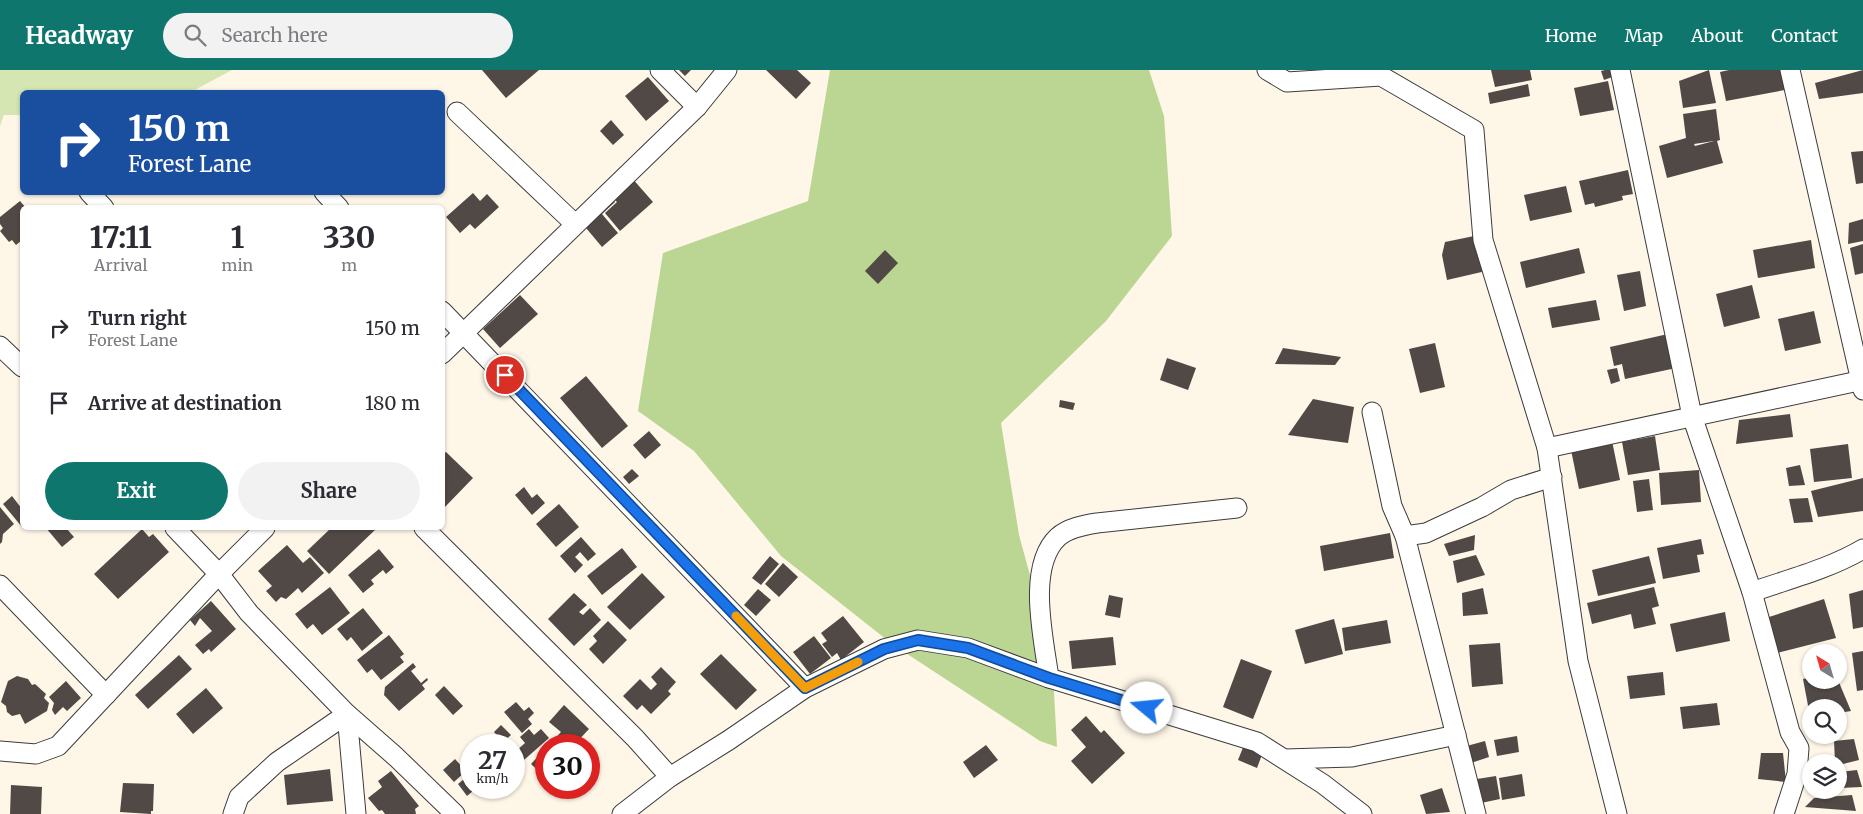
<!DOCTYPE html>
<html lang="en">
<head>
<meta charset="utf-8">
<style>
  :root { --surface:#fff; --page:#f2f2f3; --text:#2b2b33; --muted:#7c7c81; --accent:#0f766e }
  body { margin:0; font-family:Merriweather,serif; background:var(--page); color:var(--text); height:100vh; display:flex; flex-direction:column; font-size:19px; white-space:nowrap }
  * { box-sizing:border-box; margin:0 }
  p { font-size:16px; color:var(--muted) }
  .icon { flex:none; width:28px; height:28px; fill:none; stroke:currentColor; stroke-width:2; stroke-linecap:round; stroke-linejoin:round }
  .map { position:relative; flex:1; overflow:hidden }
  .side { position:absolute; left:20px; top:135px; width:425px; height:325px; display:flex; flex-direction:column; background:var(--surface); border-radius:8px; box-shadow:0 1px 4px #0004 }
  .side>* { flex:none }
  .banner { position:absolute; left:20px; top:20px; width:425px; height:105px; border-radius:8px; box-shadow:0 1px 4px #0004; background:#1a4fa0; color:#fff; overflow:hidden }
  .needle { width:32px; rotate:323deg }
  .tools { position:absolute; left:1802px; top:574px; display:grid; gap:10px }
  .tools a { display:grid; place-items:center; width:45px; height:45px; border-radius:50%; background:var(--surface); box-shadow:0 1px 4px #0004; font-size:25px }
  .speed { position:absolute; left:460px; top:664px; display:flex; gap:10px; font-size:25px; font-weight:700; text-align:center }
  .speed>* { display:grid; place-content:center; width:65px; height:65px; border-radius:50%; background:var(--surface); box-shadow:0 1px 4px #0004; line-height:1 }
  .speed small { font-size:12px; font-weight:400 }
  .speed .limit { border:8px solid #d22; background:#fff; color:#111 }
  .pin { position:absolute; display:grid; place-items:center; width:42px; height:42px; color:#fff; margin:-21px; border:2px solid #fff; border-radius:50%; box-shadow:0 1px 5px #0007 }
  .me { position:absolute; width:55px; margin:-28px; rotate:287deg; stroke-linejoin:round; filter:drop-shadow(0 0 4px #0008) }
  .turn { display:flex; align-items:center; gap:18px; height:105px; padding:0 25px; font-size:22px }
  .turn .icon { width:65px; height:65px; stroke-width:2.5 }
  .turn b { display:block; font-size:35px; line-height:42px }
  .eta { display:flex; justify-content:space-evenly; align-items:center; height:85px; text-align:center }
  .eta b { font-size:30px; font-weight:700; line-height:35px }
  .button { display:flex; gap:10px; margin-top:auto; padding:10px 25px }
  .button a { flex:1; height:58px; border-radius:30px; background:var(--accent); color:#fff; font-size:20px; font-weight:700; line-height:58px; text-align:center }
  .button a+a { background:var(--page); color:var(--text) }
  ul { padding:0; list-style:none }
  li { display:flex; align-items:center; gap:15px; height:75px; padding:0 25px }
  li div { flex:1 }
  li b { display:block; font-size:19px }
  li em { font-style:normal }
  header { display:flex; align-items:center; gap:30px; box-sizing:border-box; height:70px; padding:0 25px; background:var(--accent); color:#fff }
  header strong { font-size:24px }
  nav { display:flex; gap:28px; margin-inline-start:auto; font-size:18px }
  .search { width:350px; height:45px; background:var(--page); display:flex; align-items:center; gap:12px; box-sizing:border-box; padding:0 18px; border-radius:28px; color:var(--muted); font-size:19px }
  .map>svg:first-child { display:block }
  .green { fill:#d5e6b3 }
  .forest { fill:#bbd693 }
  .building { fill:#514946; fill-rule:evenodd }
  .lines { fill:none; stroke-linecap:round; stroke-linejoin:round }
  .street-casing { stroke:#3c3c3c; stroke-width:21 }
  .street { stroke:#fff; stroke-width:19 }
  .route-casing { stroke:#114b97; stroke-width:12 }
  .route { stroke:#1a73e8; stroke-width:9 }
  .slow { stroke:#f59e0b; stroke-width:9 }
</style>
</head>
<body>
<header>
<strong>Headway</strong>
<div class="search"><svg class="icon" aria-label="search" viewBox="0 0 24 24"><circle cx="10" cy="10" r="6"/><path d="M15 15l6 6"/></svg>Search here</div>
<nav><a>Home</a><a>Map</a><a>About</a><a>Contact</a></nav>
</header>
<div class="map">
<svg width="1863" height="744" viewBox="0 0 1863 744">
  <rect width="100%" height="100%" fill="#fef6e7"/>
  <polygon class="green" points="0,0 232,0 191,22 22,22 22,45 4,45 0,56"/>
  <polygon class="forest" points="830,0 1149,0 1164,46 1172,166 1106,251 1001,353 1019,465 1052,586 1057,677 1040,671 892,574 781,486 694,381 638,341 663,183 808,131"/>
  <g class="building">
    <polygon points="482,0 539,0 506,28"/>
    <polygon points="679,0 691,0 685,6"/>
    <polygon points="766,0 797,0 811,13 796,29"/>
    <polygon points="1491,0 1530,0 1532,10 1495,17"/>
    <polygon points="1605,0 1613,0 1615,6 1604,10 1601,1"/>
    <polygon points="1709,0 1716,33 1683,38 1679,11"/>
    <polygon points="1729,0 1787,0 1790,19 1726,31 1720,2"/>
    <polygon points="1863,0 1863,23 1819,29 1815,13"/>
    <polygon points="648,7 669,31 646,51 625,26"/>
    <polygon points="1608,11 1614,40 1580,46 1574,18"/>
    <polygon points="1528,14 1530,26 1490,34 1488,23"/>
    <path d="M1716 39 1720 70 1717 71 1723 93 1667 108 1659 76 1686 68 1683 44ZM1714 71 1695 76 1694 74Z"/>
    <polygon points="611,50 624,65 613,75 600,61"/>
    <polygon points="1863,81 1863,113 1856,114 1851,82"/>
    <polygon points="1628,100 1633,124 1622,126 1623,130 1595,137 1594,133 1585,135 1579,111"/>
    <polygon points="631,107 653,132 620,161 605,143 617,132 610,125"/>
    <polygon points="1566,116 1572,142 1530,151 1524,125"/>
    <polygon points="473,123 480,131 487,124 499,137 475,159 470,154 460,163 446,147"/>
    <polygon points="611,127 615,132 602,144 618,163 602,177 581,152"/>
    <polygon points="20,131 26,138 22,138 22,170 16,175 12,170 9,172 0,161 3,158 0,154 0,147"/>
    <polygon points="1863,149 1863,171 1848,174 1849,153"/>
    <polygon points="1479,165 1486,201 1447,210 1442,185 1445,172"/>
    <polygon points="1811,170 1815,198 1758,208 1753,180"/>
    <polygon points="1863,174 1863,203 1855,205 1850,178"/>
    <polygon points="1579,178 1585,203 1526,218 1520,192"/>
    <polygon points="885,180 898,193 878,214 865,201"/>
    <polygon points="1640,201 1646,236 1624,241 1617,205"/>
    <polygon points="1752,215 1760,248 1724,257 1716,224"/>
    <polygon points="520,225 538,244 500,278 483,259"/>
    <polygon points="1596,230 1600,250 1552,258 1548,238"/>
    <polygon points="1814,241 1821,273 1785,281 1778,249"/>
    <polygon points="1668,264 1676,298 1625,309 1622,294 1614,296 1610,277"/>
    <polygon points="1435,273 1445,317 1420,323 1409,279"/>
    <polygon points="1283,278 1341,287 1335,295 1275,294"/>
    <polygon points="1167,288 1196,298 1188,320 1160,310"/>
    <polygon points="1617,298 1620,311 1611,314 1607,300"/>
    <polygon points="586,306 628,356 602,378 560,328"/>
    <polygon points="1313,329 1354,337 1348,373 1288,365"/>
    <polygon points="1060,330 1075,333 1073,340 1059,337"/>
    <polygon points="1790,344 1793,367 1736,374 1739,350"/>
    <polygon points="649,361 661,375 645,389 633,375"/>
    <polygon points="1655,366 1660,400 1628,405 1622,372"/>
    <polygon points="1612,371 1620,410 1579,419 1571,380"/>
    <polygon points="1848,374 1852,408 1814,412 1810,379"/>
    <polygon points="446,382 473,408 442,440 442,385"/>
    <polygon points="1800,395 1805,415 1789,416 1786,398"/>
    <polygon points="632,399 639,406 629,414 623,407"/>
    <polygon points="1699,400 1701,432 1661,435 1659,403"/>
    <polygon points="1863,408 1863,441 1818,447 1811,421"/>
    <polygon points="1649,409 1653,440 1637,442 1633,411"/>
    <polygon points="524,417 532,428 537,424 545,433 532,445 515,425"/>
    <polygon points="12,426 22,439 22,457 3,434"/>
    <polygon points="1808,428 1813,452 1794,453 1789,429"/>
    <polygon points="559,434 579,457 556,477 536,454"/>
    <polygon points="0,437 14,454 3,464 2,472 0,474"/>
    <polygon points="46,458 66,458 74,467 62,477"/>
    <polygon points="331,458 377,458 329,504 307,481"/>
    <polygon points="142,459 149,467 153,464 169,482 118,529 94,504"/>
    <polygon points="1390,463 1394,488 1324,501 1320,476"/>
    <polygon points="1475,465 1474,480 1449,486 1444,474"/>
    <polygon points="581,467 596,484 588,491 580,482 575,487 583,495 575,503 560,486"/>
    <polygon points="1701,469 1704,484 1697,485 1700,502 1663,509 1657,478"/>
    <polygon points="287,475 303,493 310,487 324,503 302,523 298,518 286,529 281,527 276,532 266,521 272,516 258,501"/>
    <polygon points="622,478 637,497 602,525 587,506"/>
    <polygon points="379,479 394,497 386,504 383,500 371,510 374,514 363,523 348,505"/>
    <polygon points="1476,485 1485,505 1457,513 1453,491"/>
    <polygon points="770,486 779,494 761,515 752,508"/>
    <polygon points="1649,486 1656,513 1598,526 1592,500"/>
    <polygon points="783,493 798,507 779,527 765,514"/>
    <polygon points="642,503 665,527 630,560 607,537"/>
    <polygon points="330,517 350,543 322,565 313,554 307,559 295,544"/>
    <polygon points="1654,517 1659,536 1652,538 1656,554 1634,559 1631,544 1592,554 1587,533"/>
    <polygon points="1483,518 1488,544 1463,546 1462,523"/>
    <polygon points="758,519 771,530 756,546 744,535"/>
    <polygon points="1863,520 1863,557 1853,559 1849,524"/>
    <polygon points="574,523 587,535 579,542 583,545 590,538 601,550 574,576 548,549"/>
    <polygon points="1109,525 1123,528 1120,548 1105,545"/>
    <polygon points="1824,529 1836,568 1773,584 1769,547"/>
    <polygon points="211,531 236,559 211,582 209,579 203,584 195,575 212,561 200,548 195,556 190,550"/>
    <polygon points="363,538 383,563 362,581 351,567 347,571 337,559"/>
    <polygon points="1725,542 1730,571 1676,582 1670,554"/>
    <polygon points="843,546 864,572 841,590 837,583 832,587 822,574 827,571 821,563"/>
    <polygon points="1334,549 1343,584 1305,594 1295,560"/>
    <polygon points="1387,550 1391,573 1345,581 1342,558"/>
    <polygon points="608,551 627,570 603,594 589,579 597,571 593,566"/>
    <polygon points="389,565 404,584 400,587 404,592 381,610 372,599 367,603 357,590"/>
    <polygon points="814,566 831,588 810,604 793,582"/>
    <polygon points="1113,567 1116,595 1072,599 1069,571"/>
    <polygon points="1500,573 1503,614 1472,617 1469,575"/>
    <polygon points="1863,581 1863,620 1857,621 1852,583"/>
    <polygon points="721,584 757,620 736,640 700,604"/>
    <polygon points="179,585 192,599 148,639 135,625"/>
    <polygon points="1241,589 1272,601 1253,649 1223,637"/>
    <polygon points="413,593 416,597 411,601 421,613 427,608 428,610 422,615 425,619 399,641 384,625 385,617"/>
    <polygon points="661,597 676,612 668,621 671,624 651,644 642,635 637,640 623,626 640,609 651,620 657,614 651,607"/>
    <polygon points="1663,602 1665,625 1630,629 1627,606"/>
    <polygon points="17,606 28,609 32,615 35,614 46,624 44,628 49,633 47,641 25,654 20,644 12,646 7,642 6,636 1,632 8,611"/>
    <polygon points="1811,607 1811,610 1838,610 1851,641 1839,643 1839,638 1811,638 1810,646 1803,609"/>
    <polygon points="66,611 81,628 67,641 63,637 55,645 52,640 54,633 49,627"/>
    <polygon points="444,616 463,636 453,645 435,625"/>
    <polygon points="206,618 223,638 193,664 176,644"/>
    <polygon points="516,632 524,641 529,637 534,643 528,649 532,654 522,663 504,642"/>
    <polygon points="1717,633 1720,655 1683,659 1680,637"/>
    <polygon points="564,635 589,659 574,675 549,675 561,662 549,652"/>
    <polygon points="1086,646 1101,663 1104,660 1125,683 1092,714 1071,691 1086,677 1071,660"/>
    <polygon points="501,655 511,665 503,672 494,662"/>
    <polygon points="529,659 534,665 541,659 549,668 524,690 516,681 525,673 520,667"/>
    <polygon points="1517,666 1519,682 1497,686 1494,670"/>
    <polygon points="1854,669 1859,690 1839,695 1839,692 1835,692 1834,671"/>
    <polygon points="1485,671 1489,687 1468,694 1463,677"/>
    <polygon points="986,675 998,690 974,708 963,692"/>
    <polygon points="1244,675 1263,682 1257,698 1238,690"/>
    <polygon points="546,678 546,704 544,706 531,694"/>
    <polygon points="1761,683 1783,683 1786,712 1758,709"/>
    <polygon points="455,689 466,701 454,712 443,700"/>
    <polygon points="330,699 333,731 287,735 284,705"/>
    <polygon points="1857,700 1862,717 1839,718 1839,702"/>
    <polygon points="391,701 419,736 415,739 416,744 385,744 382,740 379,741 368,728 382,717 378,711"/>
    <polygon points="1522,704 1525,726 1502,730 1499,708"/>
    <polygon points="1496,706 1500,729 1481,733 1477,709"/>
    <polygon points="464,709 473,721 467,726 458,714"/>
    <polygon points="123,713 154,714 153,741 151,741 151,744 120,742"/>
    <polygon points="11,715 42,717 41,744 10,744"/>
    <polygon points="1442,718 1450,742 1426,744 1420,725"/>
    <polygon points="1852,725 1856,741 1805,737 1814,728"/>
  </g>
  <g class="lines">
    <defs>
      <g id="street">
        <polyline points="660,0 697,37"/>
        <polyline points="1267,0 1287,12 1381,6 1474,60 1483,170 1547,378"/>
        <polyline points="1620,0 1692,346 1752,522 1790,662 1799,678 1797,704 1784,744"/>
        <polyline points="1790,0 1863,320"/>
        <polyline points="457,42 575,154"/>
        <polyline points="89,122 104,138"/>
        <polyline points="324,122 339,138"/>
        <polyline points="442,241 805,618"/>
        <polyline points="0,276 22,297"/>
        <polyline points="442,284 697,37 727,0"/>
        <polyline points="1372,342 1392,436 1405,466"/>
        <polyline points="175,458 219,504 249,543 347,644 396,687 455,744"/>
        <polyline points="424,458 635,668 670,707"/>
        <polyline points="0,515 106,625"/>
        <path d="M1752 522C1789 509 1829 499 1863 479"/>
        <path d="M1049 608C1044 570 1026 497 1058 467 1068 458 1084 455 1097 453L1237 438"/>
        <polyline points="0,681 36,684 58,676 219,504 265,458"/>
        <polyline points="1285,689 1352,687 1456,665"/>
        <polyline points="233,744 239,727 277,692 347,644 356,744"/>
        <polyline points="622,744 670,707 729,670 805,618 884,579 918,570 968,578 1049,608 1257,672 1323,714 1362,744"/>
        <polyline points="1476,744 1405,466 1426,463 1482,437 1511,420 1552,407"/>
        <polyline points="1617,744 1578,591 1547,378 1863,310"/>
      </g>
    </defs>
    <use href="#street" class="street-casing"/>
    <use href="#street" class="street"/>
  </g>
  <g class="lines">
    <defs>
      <polyline id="route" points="505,305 805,618 884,579 918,570 968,578 1049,608 1147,638"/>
    </defs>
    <use href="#route" class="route-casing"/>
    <use href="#route" class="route"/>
    <polyline class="slow" points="736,546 805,618 858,592"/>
  </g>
</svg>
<div class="tools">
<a><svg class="needle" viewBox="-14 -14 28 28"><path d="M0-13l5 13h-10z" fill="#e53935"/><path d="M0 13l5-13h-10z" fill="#7c7c81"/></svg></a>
<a><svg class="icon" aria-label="search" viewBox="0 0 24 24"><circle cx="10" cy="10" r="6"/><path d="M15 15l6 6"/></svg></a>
<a><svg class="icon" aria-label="layers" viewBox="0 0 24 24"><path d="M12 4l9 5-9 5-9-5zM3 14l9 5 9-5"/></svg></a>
</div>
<div class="speed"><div>27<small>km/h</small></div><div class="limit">30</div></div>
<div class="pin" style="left:505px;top:305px;background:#d93025"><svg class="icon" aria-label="arrive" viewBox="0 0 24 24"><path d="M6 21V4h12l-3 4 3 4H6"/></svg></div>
<svg class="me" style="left:1147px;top:638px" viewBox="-20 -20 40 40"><circle r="19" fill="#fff"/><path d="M0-13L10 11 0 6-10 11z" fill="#1a73e8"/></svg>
<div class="banner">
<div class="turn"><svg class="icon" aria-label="right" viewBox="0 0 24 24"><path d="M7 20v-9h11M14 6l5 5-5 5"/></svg><div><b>150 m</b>Forest Lane</div></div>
</div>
<section class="side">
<div class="eta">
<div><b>17:11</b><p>Arrival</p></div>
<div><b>1</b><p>min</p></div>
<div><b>330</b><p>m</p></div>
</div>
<ul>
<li><svg class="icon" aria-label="right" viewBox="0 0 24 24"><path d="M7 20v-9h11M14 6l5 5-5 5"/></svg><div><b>Turn right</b><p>Forest Lane</p></div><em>150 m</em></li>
<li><svg class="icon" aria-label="arrive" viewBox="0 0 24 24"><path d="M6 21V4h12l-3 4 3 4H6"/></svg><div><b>Arrive at destination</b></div><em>180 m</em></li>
</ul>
<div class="button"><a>Exit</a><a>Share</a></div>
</section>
</div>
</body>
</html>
